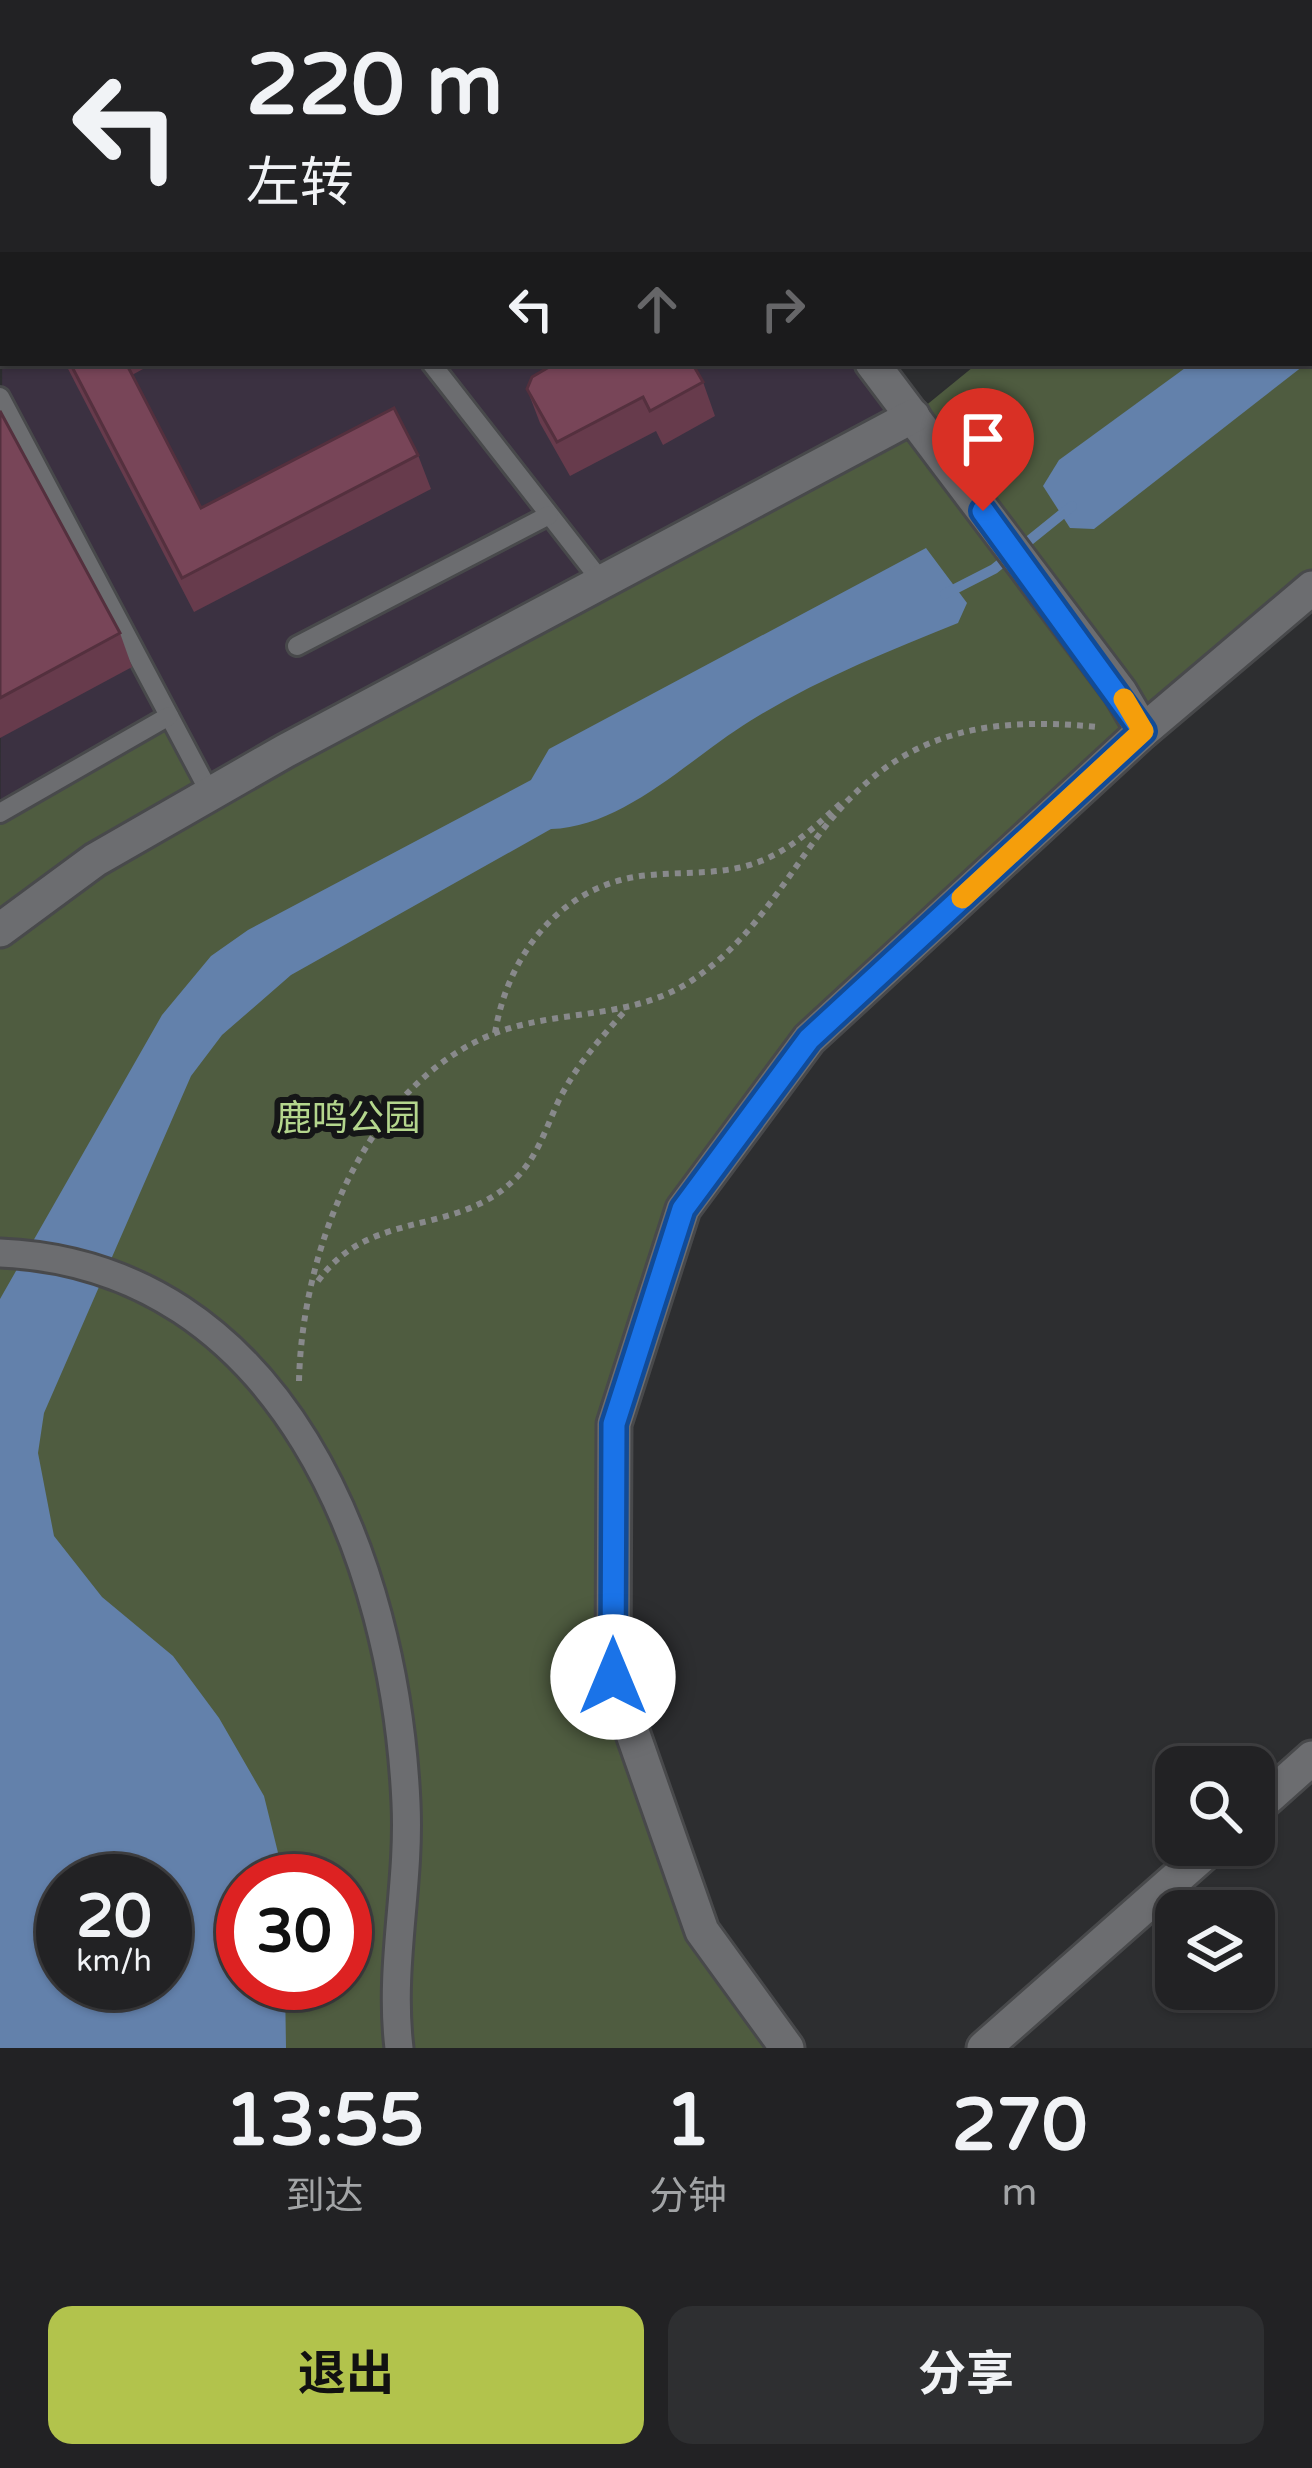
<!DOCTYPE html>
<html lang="zh">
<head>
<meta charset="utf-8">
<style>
  :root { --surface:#222224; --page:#2e2f31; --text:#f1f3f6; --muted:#a2a4a6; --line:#3f3f41; --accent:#b2c34c }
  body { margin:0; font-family:"Varela Round","Noto Sans SC",sans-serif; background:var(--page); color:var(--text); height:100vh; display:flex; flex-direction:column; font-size:45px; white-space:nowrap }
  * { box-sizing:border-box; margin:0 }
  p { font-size:39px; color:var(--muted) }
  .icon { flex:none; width:66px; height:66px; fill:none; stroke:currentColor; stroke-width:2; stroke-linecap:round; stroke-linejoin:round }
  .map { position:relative; height:2048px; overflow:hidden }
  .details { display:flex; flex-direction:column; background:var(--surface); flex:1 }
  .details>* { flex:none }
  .top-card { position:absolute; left:0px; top:0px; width:1314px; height:366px; box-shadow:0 3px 9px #0004,0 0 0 3px var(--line); background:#222224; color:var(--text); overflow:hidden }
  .controls { position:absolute; left:1155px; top:1746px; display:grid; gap:24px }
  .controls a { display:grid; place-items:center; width:120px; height:120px; border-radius:24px; background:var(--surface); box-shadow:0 3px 9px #0004,0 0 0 3px var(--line); font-size:60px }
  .speed { position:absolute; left:36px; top:1854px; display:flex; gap:24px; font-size:60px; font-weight:700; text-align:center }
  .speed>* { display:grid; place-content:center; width:156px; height:156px; border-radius:50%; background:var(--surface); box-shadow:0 3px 9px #0004,0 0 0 3px var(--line); line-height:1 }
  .speed small { font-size:30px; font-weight:400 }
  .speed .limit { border:18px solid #d22; background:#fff; color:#111 }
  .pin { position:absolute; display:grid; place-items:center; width:102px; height:102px; color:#fff; margin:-123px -51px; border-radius:50% 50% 50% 0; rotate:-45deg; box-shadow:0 0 12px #0007 }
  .pin .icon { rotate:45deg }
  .me { position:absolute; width:132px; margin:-66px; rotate:0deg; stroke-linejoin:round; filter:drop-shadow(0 0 9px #0008) }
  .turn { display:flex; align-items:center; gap:42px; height:252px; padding:0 48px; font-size:54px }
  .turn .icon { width:156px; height:156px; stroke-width:2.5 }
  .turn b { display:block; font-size:84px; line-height:102px }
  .lanes { display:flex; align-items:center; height:114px; padding:0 48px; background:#0003; justify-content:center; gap:60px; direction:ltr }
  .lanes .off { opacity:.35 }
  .eta { display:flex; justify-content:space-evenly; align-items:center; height:204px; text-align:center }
  .eta b { font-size:72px; font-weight:700; line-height:84px }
  .action { display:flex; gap:24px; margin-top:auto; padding:24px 48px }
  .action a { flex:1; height:138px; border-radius:24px; background:var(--accent); color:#111; font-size:48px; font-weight:700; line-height:138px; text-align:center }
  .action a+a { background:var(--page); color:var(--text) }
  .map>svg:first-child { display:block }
  .commercial { fill:#3b3141 }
  .green { fill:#4f5c40; fill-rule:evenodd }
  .water { fill:#6381ab; fill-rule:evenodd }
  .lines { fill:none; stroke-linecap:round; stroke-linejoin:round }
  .stream { stroke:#6381ab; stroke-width:10 }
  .service-casing { stroke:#48494b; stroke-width:24 }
  .pedestrian-casing { stroke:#48494b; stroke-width:33 }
  .minor-casing { stroke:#48494b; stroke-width:39 }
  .tertiary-casing { stroke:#48494b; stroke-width:39 }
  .path { stroke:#88898b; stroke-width:6; stroke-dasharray:6 6; stroke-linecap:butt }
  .service { stroke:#6c6d70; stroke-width:18 }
  .pedestrian { stroke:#6c6d70; stroke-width:27 }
  .minor { stroke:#6c6d70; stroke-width:33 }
  .tertiary { stroke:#6c6d70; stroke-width:33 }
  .wall { fill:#673b4c }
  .building { fill:#784558; stroke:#54303e; stroke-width:3 }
  .route-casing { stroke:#114b97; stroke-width:30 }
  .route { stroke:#1a73e8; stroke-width:21 }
  .slow { stroke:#f59e0b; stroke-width:21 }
  .labels { text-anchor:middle; stroke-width:12; stroke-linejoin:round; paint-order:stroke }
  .park-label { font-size:36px; fill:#b4d68d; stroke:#151617 }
</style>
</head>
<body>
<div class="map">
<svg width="1312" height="2048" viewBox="0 0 1312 2048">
  <rect width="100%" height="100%" fill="#2d2e30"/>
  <polygon class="commercial" points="3,154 3,363 872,363 913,416 0,930"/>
  <path class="green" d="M1312 90V588L809 1039 683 1209 614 1424 613 1677 702 1931 787 2048H0V813L169 716 210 792 913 416 978 363H1311ZM63 1881H165V1983H63ZM243 1881H345V1983H243Z"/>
  <g class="water">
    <polygon points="1192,363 1307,363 1094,529 1070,528 1043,486 1059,460"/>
    <path d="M926 548 967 603 958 623C888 651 814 681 750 721 690 758 624 827 551 829L291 975 222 1035 191 1076 44 1413 38 1453 54 1536 102 1597 173 1656 219 1718 264 1796 285 1881H243V1983H285L286 2048H0V1299L162 1015 211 956 248 930 531 780 549 749ZM63 1881H165V1983H63Z"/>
  </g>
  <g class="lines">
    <polyline class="stream" points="945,594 994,569 1072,506"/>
    <defs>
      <g id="service">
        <polyline points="0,79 3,85"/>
        <polyline points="431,363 602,582"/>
        <polyline points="0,397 210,793"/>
        <polyline points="297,646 549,515"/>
        <polyline points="0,813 169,716"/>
      </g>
      <path id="pedestrian" d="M0 1253C283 1265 395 1560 406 1803 410 1886 389 1965 399 2048"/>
      <g id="minor">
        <polyline points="591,0 594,3"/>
        <polyline points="872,363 1120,692 1143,731"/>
        <polyline points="0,930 95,860 285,751 913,416"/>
        <polyline points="1254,1810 1312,1758"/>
        <polyline points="787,2048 702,1931 613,1677 614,1424 683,1209 809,1039 1143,731 1312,588"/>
        <polyline points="984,2048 1214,1845"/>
      </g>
      <g id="tertiary">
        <polyline points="205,3 211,0"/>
        <polyline points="289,3 295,0"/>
        <polyline points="0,113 3,111"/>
        <polyline points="0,156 3,154"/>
      </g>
    </defs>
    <use href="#service" class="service-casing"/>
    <use href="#pedestrian" class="pedestrian-casing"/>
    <use href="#minor" class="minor-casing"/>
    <use href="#tertiary" class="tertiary-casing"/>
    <g class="path">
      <path d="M495 1033C508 953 563 882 650 875 689 871 730 876 768 858 796 845 818 824 841 803"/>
      <path d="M318 1281C372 1206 458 1239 518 1176 538 1155 546 1128 558 1102 575 1067 598 1041 624 1012"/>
      <path d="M299 1381C302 1251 364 1086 493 1034 559 1008 633 1021 694 979 750 941 779 889 818 836 893 735 976 715 1098 727"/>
    </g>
    <use href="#service" class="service"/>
    <use href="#pedestrian" class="pedestrian"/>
    <use href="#minor" class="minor"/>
    <use href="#tertiary" class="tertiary"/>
  </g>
  <g class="wall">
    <polygon points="65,363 154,363 132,375 201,508 418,455 431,489 194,612"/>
    <polygon points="556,363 696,363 693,365 703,382 715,416 663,445 656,431 570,476 540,423 527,389"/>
    <polygon points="0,411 120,633 132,667 0,738"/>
  </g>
  <g class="building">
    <polygon points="70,363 126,363 201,508 394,408 418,455 182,578"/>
    <polygon points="556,363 692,363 703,382 650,411 643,397 557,442 527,389 532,377"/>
    <polygon points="0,411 120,633 0,698"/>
  </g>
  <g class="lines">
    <defs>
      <polyline id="route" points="613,1677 614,1424 683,1209 809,1039 1143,731 983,511"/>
    </defs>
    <use href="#route" class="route-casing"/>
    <use href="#route" class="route"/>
    <polyline class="slow" points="962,898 1143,731 1124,699"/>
  </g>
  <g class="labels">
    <g class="park-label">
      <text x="348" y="1130">鹿鸣公园</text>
    </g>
  </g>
</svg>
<div class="controls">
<a><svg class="icon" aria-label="search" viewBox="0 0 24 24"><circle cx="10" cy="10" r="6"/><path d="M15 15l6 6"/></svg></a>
<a><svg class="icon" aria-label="layers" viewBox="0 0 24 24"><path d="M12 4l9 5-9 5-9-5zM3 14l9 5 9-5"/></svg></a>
</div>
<div class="speed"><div>20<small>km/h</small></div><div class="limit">30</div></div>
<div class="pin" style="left:983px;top:511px;background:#d93025"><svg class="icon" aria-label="arrive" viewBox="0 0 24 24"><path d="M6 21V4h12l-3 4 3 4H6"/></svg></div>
<svg class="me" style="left:613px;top:1677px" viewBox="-20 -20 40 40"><circle r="19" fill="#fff"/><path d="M0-13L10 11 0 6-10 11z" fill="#1a73e8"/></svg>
<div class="top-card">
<div class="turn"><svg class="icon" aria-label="left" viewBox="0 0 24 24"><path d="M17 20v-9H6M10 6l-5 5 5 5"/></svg><div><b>220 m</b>左转</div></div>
<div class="lanes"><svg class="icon" aria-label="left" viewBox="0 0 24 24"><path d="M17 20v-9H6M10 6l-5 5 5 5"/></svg><svg class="icon off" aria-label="ahead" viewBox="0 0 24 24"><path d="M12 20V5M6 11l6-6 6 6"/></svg><svg class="icon off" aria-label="right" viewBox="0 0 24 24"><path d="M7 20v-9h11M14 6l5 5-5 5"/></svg></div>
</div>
</div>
<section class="details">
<div class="eta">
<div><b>13:55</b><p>到达</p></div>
<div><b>1</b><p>分钟</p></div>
<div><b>270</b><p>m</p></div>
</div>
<div class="action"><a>退出</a><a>分享</a></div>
</section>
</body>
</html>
